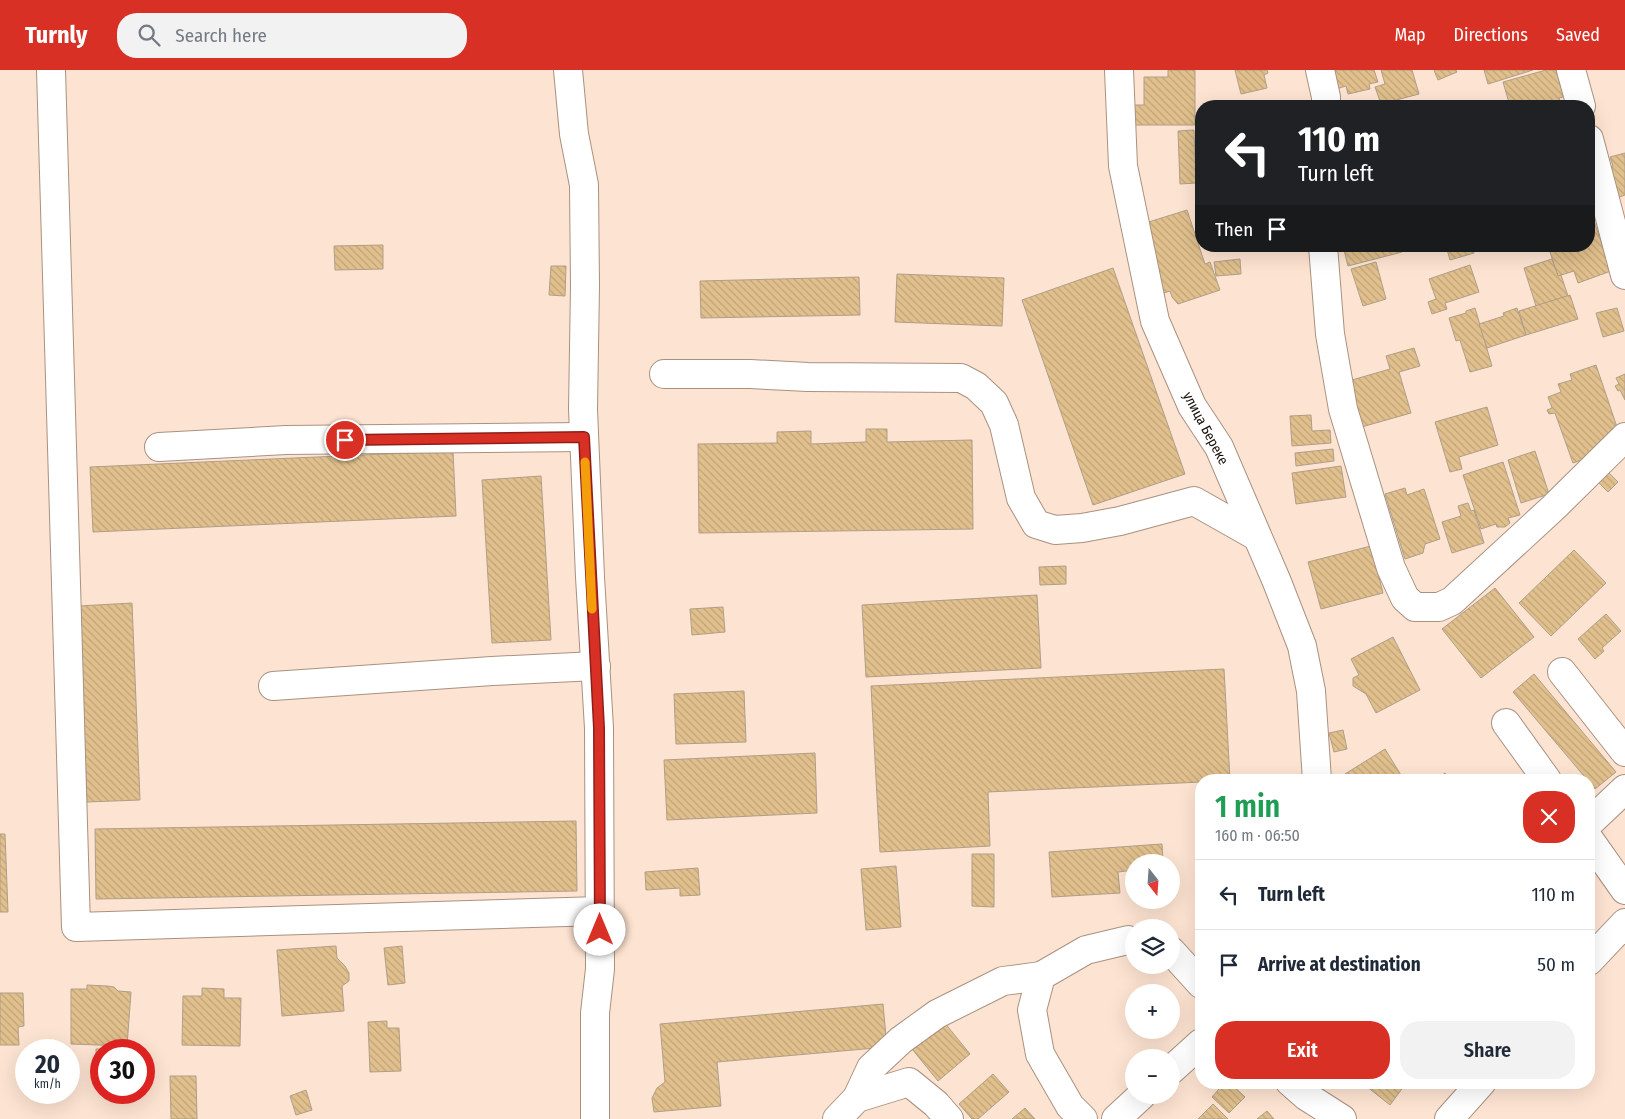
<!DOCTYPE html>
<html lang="en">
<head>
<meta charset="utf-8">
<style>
  :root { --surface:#fff; --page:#f2f2f3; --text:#1f2937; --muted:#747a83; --line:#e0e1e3; --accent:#d93025 }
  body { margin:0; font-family:"Fira Sans Condensed",sans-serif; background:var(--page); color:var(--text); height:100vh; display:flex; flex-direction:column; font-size:19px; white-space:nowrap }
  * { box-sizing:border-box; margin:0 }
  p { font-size:16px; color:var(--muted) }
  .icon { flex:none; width:28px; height:28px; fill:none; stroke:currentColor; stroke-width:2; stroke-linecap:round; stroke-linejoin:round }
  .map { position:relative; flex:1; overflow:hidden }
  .sheet { position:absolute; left:1195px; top:704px; width:400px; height:315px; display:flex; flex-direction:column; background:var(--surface); border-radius:20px; box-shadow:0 5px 20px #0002 }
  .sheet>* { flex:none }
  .guide { position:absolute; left:1195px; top:30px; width:400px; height:152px; border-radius:20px; box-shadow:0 5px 20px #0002; background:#202124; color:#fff; overflow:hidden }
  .needle { width:32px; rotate:163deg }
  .controls { position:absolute; left:1125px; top:784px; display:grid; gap:10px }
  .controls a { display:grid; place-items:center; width:55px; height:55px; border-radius:50%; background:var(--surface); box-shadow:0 5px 20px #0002; font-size:25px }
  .speed { position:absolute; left:15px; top:969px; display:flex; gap:10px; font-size:25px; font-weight:700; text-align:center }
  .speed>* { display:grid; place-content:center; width:65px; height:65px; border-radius:50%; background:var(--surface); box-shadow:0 5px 20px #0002; line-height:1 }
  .speed small { font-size:12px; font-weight:400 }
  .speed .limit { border:8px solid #d22; background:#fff; color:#111 }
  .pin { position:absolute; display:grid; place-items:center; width:42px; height:42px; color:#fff; margin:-21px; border:2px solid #fff; border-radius:50%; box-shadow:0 1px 5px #0007 }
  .me { position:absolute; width:55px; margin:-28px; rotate:0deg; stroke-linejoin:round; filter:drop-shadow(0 0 4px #0008) }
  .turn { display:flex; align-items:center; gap:18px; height:105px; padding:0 20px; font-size:22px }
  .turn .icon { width:65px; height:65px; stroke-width:2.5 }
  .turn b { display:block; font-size:35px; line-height:42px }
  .then { display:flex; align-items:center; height:48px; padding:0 20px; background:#0003; gap:10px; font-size:19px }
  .round { display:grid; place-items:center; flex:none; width:52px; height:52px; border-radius:20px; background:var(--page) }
  .overview { display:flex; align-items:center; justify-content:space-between; height:85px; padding:0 20px }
  h1 { font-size:30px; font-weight:600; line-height:38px; color:#1e9e55 }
  .button { display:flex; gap:10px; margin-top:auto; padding:10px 20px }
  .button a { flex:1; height:58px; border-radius:20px; background:var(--accent); color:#fff; font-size:20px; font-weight:600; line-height:58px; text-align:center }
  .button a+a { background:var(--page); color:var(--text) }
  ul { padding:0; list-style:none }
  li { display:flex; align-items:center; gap:15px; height:70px; padding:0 20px; border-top:1px solid var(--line) }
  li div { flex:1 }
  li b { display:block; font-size:19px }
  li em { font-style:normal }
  header { display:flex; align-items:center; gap:30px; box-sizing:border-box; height:70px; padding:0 25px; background:var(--accent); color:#fff }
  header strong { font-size:24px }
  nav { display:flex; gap:28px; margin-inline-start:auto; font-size:18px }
  .search { width:350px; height:45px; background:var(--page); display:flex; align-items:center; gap:12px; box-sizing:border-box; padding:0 18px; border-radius:20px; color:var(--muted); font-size:19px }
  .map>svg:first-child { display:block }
  .building { fill:url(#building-back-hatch); stroke:#af9f88 }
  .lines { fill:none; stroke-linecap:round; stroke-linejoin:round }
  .minor-casing { stroke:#a99180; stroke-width:30 }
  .major-casing { stroke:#a99180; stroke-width:30 }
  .minor { stroke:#fff; stroke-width:28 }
  .major { stroke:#fff; stroke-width:28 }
  .route-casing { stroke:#8d1f18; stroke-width:12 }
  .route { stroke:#d93025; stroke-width:9 }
  .slow { stroke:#f59e0b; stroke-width:9 }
  .labels { text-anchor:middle; stroke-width:4.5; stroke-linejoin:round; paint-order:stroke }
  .street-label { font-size:14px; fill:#150d07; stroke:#fff }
</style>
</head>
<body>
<header>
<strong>Turnly</strong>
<div class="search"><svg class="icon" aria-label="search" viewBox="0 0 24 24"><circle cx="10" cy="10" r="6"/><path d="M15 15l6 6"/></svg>Search here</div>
<nav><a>Map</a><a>Directions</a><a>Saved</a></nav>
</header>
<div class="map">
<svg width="1625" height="1049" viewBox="0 0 1625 1049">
  <defs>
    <pattern id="building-back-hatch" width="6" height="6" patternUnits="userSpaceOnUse" patternTransform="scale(1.25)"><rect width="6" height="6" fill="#e1c08d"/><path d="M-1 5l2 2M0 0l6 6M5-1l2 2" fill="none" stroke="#c0a478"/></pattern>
  </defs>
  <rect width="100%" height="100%" fill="#fde3d1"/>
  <g class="building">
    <polygon points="1168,0 1195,0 1195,55 1125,55 1125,35 1144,35 1144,7 1168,7"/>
    <polygon points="1235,0 1267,0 1268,3 1264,5 1267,18 1241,24"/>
    <polygon points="1331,0 1374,0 1378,12 1369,14 1370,19 1348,24 1346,16 1336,19"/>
    <polygon points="1381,0 1412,0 1419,24 1381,34 1375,17 1385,14"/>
    <polygon points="1434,0 1456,0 1457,2 1438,10"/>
    <polygon points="1484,0 1533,0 1488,14"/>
    <polygon points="1546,0 1560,0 1567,26 1559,28 1562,36 1510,36 1503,12"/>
    <polygon points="1194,60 1196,113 1180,114 1178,61"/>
    <polygon points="1625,83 1625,125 1617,128 1608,98 1613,96 1610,87"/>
    <polygon points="1187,140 1205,194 1210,192 1220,220 1178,234 1172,227 1170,221 1158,225 1136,156"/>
    <polygon points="1593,148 1611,201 1578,213 1574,201 1558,206 1548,176 1589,176 1589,150"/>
    <polygon points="383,175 383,199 335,200 334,176"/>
    <polygon points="1343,176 1400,176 1402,182 1348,196"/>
    <polygon points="1446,176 1472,176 1474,183 1450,190"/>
    <polygon points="1240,189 1241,204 1216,206 1214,192"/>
    <polygon points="1552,189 1558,206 1561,205 1568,226 1536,236 1524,198"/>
    <polygon points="1376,192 1386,229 1363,236 1351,199"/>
    <polygon points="1470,195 1479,222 1445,233 1447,239 1432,244 1428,232 1436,229 1429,209"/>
    <polygon points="551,196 566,196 565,226 549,225"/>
    <polygon points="1113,198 1185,404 1093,435 1022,230"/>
    <polygon points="897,204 1004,208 1002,256 895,252"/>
    <polygon points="859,207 860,245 701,248 700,211"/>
    <polygon points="1570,225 1578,249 1526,265 1519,241"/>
    <polygon points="1475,238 1492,296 1470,302 1460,270 1456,271 1449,248 1466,243 1466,241"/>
    <polygon points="1517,238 1526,265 1487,278 1479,254 1504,246 1503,243"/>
    <polygon points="1617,238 1624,261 1603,267 1596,243"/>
    <polygon points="1414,278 1420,296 1399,302 1411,343 1358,358 1345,312 1390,299 1386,286"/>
    <polygon points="1596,295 1618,360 1598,373 1601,383 1573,393 1555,343 1549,344 1547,340 1552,338 1548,327 1561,322 1558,314 1572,310 1570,304"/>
    <polygon points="1625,304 1625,330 1620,320 1618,321 1615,316 1619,314 1616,308"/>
    <polygon points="1487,337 1498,375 1459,387 1462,399 1450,402 1435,352"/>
    <polygon points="1311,345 1312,361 1330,360 1331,373 1292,376 1290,346"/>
    <polygon points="866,359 887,359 887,372 972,370 973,459 699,463 698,374 777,373 777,362 811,361 811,374 866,372"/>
    <polygon points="1333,379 1334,391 1296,396 1295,383"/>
    <polygon points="453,381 456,446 93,462 90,397"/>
    <polygon points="1535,381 1549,424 1521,433 1508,390"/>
    <polygon points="1503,392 1520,445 1508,448 1510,453 1505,457 1497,457 1496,454 1481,459 1463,405"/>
    <polygon points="1341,396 1346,427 1296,434 1292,403"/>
    <polygon points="1606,400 1618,412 1608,422 1596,410"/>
    <polygon points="541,406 551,570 492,573 482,410"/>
    <polygon points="1405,418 1407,425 1424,419 1440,469 1425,474 1423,483 1405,489 1385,424"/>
    <polygon points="1468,433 1471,441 1474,440 1484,473 1452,483 1442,452 1461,446 1458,436"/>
    <polygon points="1371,476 1383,523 1321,539 1308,492"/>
    <polygon points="1574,480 1606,513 1551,566 1519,533"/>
    <polygon points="1066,496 1066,514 1040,515 1039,497"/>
    <polygon points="1495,518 1534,567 1481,608 1442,559"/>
    <polygon points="1037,525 1041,598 866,607 862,535"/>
    <polygon points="132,533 140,730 87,732 79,536"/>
    <polygon points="723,537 725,562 692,565 690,539"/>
    <polygon points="1606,544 1621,561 1602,578 1604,581 1595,589 1578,569"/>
    <polygon points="1393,567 1420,620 1376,643 1366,624 1353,616 1353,608 1359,605 1351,589"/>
    <polygon points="1224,599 1230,710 1201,710 1201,712 988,722 990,776 880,782 871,616"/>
    <polygon points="1534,604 1616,702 1595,719 1513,622"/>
    <polygon points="744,621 746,672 676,674 674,624"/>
    <polygon points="1343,660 1347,679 1334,682 1329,663"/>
    <polygon points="1385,679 1404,710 1349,710 1345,704"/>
    <polygon points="815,683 817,743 667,750 664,690"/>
    <polygon points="1445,703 1450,710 1435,710"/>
    <polygon points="576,751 577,821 96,829 95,759"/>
    <polygon points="0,764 5,764 8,842 0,842"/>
    <polygon points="1162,774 1163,792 1134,792 1134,800 1118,802 1120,823 1052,827 1049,782"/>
    <polygon points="972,784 994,784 994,837 972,836"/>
    <polygon points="896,796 901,857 866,860 861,799"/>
    <polygon points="698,798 700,825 680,826 680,818 646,820 645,802"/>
    <polygon points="336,876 337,888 345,896 349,903 349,911 342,916 344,941 282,946 277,880"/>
    <polygon points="402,876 405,913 388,915 384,878"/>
    <polygon points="87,915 107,916 114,917 118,921 131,922 127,976 71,974 71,919 87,919"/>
    <polygon points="202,918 224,919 224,928 241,928 240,976 182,975 183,926 202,926"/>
    <polygon points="0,923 23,923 24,956 18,957 19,975 0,975"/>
    <polygon points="883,934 887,977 717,992 721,1036 654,1042 652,1028 657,1018 665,1012 660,954"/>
    <polygon points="387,951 387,958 399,958 401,1001 370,1002 368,952"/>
    <polygon points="944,952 970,984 938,1011 912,979"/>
    <polygon points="96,979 129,979 129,980 101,980 101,995 96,995"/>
    <polygon points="993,1004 1009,1022 978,1049 972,1049 959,1034"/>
    <polygon points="170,1006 196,1006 197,1049 171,1049"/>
    <polygon points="1225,1012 1229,1012 1245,1027 1229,1043 1212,1027"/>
    <polygon points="1361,1012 1407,1012 1390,1035"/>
    <polygon points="306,1020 312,1040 296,1045 290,1026"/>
    <polygon points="1213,1034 1228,1049 1198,1049"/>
    <polygon points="1025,1038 1035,1049 1012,1049"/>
    <polygon points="1267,1041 1274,1049 1257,1049"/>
  </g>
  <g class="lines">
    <defs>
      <g id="minor">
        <polyline points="51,0 76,857 600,841"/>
        <polyline points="568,0 574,64 584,115 585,216 583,339 590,507 599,658 600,899 595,943 595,1049"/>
        <polyline points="1119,0 1123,96 1155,251 1192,336 1219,377 1277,512 1302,576 1311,621 1317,710"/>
        <polyline points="1320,0 1326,27 1326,36"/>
        <polyline points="1571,0 1581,36"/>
        <polyline points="1589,69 1625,205"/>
        <polyline points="1323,176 1330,264 1343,339 1391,498 1405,528 1415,537 1439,537 1452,531 1554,437 1625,367"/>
        <polyline points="664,304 750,304 808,307 961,308 976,316 994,333 1004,355 1021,428 1036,454 1055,460 1082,458 1120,451 1194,431 1256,466"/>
        <polyline points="159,377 286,370 584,367"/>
        <polyline points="1562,602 1625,682"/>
        <polyline points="273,616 492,601 596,596"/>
        <polyline points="1506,653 1547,710"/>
        <polyline points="1589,753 1625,719"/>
        <polyline points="1589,769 1625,820"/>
        <polyline points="1171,881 1201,914"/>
        <polyline points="1171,1000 1201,973"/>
        <polyline points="1290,1012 1306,1026 1342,1049"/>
        <polyline points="857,1028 871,998 901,970 937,944 1003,911 1041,906"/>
        <polyline points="837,1049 857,1028 909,1012 936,1034 949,1049"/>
        <polyline points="1083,1049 1070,1036 1040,984 1032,940 1041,906 1086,880 1128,870 1134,872"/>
        <polyline points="1116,1049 1142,1025"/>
      </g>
      <g id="major">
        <polyline points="1589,891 1625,853"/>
        <polyline points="1449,1049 1482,1012"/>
      </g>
    </defs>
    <use href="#minor" class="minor-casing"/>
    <use href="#major" class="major-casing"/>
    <use href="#minor" class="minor"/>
    <use href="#major" class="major"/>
  </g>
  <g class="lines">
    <defs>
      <polyline id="route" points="345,370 584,367 599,658 600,860"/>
    </defs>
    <use href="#route" class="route-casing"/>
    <use href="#route" class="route"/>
    <polyline class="slow" points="585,392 592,539"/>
  </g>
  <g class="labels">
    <g class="street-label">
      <text transform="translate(1206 358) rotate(62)" y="5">улица Береке</text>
    </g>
  </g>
</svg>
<div class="controls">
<a><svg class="needle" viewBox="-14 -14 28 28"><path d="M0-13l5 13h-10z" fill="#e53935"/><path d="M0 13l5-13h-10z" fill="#747a83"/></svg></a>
<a><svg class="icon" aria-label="layers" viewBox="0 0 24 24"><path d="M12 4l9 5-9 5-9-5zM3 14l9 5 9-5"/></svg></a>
<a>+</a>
<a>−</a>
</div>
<div class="speed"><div>20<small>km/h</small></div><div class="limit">30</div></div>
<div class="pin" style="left:345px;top:370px;background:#d93025"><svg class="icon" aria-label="arrive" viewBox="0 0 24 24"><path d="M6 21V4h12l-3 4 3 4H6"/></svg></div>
<svg class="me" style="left:600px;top:860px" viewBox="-20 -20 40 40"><circle r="19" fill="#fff"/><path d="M0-13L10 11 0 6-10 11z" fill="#d93025"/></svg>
<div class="guide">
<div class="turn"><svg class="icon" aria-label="left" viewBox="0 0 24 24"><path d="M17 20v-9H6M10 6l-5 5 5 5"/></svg><div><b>110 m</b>Turn left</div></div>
<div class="then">Then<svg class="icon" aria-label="arrive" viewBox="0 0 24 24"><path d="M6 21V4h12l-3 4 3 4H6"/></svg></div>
</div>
<section class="sheet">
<div class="overview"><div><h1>1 min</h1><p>160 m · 06:50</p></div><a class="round" style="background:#d93025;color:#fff"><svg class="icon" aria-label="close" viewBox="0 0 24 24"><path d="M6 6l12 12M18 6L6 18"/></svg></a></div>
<ul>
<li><svg class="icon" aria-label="left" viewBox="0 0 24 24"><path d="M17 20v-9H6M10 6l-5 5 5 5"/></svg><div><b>Turn left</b></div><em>110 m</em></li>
<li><svg class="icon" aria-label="arrive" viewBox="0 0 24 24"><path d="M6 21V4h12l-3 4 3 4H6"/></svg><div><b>Arrive at destination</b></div><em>50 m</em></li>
</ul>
<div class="button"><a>Exit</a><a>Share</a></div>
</section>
</div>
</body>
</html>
